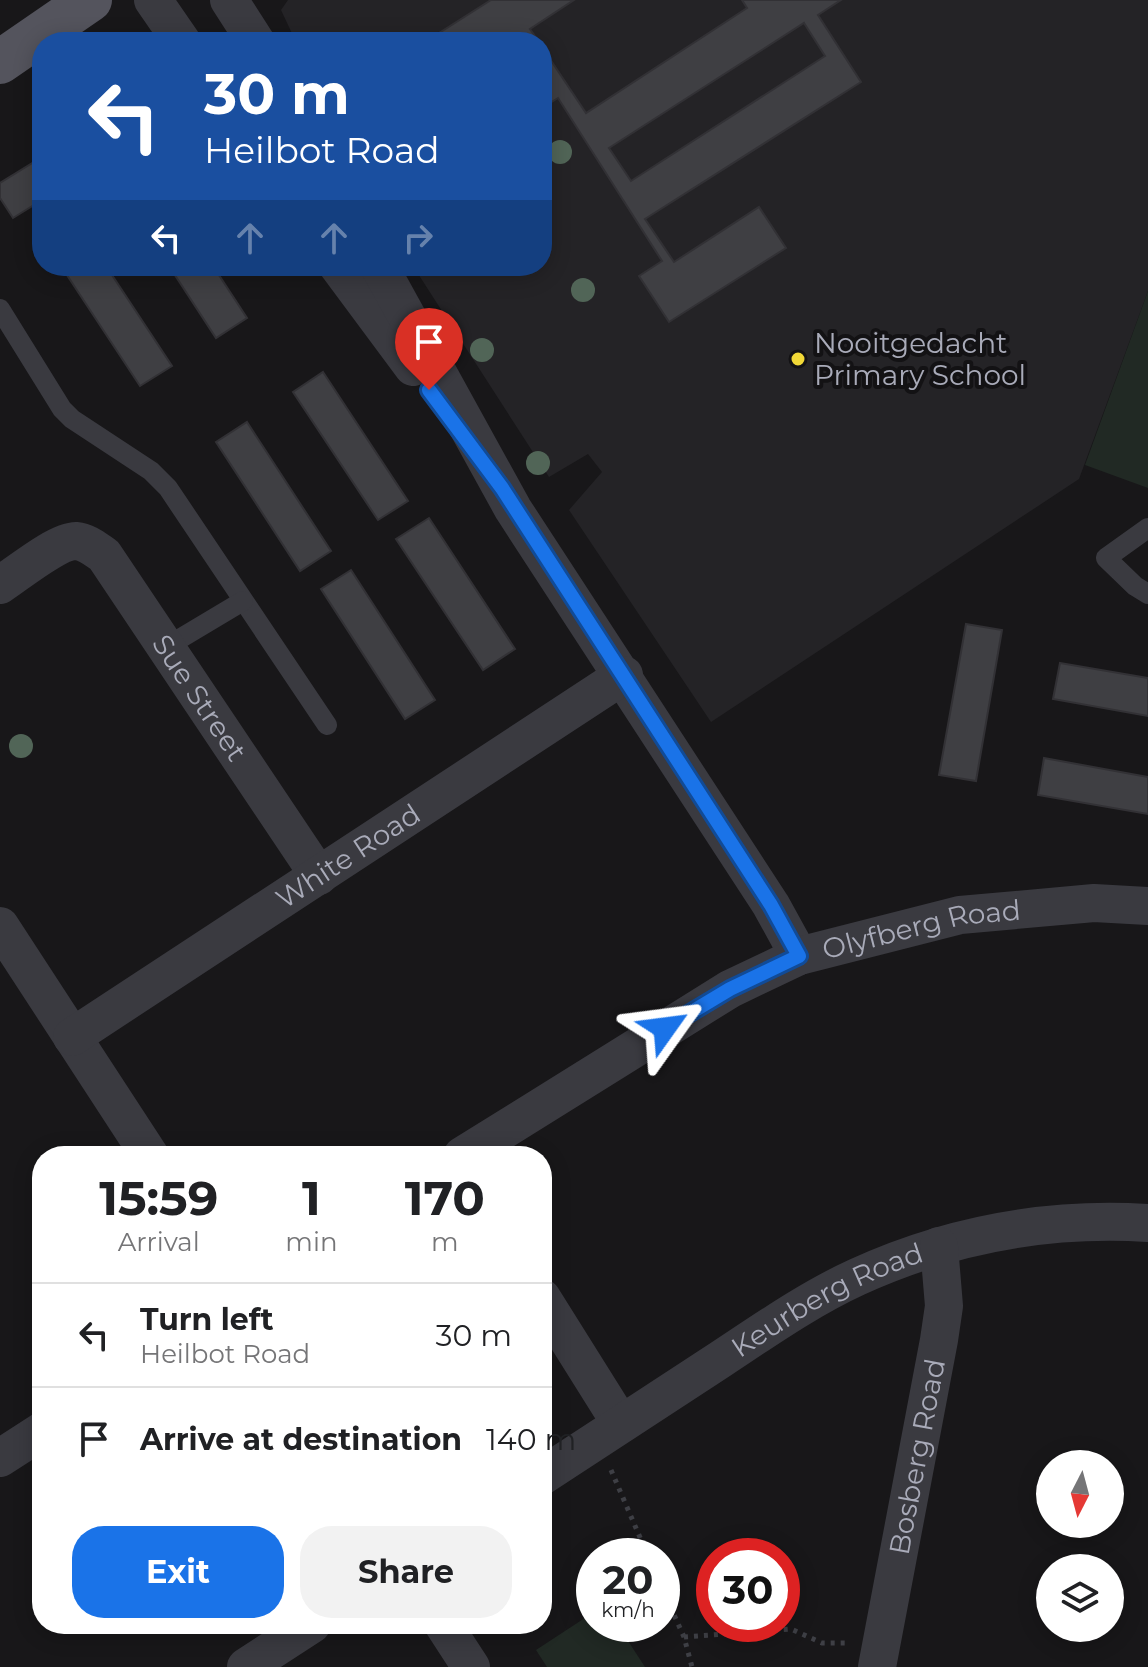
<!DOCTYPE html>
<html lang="en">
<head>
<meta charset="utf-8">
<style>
  :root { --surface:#fff; --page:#f2f2f2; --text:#202124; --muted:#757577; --line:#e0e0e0; --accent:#1a73e8 }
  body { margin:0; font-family:Montserrat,sans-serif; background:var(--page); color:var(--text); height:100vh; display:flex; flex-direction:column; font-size:30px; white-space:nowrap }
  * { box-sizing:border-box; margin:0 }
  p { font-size:26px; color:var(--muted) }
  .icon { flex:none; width:44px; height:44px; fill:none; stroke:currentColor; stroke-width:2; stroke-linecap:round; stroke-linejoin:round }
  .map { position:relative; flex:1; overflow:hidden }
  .details { position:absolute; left:32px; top:1146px; width:520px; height:488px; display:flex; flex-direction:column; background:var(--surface); border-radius:32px; box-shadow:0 4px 20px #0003 }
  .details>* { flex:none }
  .banner { position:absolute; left:32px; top:32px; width:520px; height:244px; border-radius:32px; box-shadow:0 4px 20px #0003; background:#1a4fa0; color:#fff; overflow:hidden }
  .needle { width:52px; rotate:186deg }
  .controls { position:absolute; left:1036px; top:1450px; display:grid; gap:16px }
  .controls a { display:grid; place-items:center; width:88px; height:88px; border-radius:50%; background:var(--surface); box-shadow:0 4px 20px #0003; font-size:40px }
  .speed { position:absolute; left:576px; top:1538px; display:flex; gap:16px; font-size:40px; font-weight:700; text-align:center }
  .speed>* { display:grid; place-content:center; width:104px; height:104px; border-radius:50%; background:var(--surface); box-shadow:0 4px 20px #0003; line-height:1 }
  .speed small { font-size:20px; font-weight:400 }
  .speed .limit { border:12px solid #d22; background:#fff; color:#111 }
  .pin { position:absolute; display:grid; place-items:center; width:68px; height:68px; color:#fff; margin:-82px -34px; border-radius:50% 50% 50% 0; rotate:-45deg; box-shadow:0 0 8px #0007 }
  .pin .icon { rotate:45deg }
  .me { position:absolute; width:88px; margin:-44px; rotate:59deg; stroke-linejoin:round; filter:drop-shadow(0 0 6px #0008) }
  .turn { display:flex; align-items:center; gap:28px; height:168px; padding:0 40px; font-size:36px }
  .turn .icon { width:104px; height:104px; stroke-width:2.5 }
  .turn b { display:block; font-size:56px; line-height:68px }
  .lanes { display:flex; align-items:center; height:76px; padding:0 40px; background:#0003; justify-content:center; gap:40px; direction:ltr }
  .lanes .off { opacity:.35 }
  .eta { display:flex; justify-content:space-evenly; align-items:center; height:136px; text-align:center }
  .eta b { font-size:48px; font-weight:700; line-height:56px }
  .primary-button { display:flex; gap:16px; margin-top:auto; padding:16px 40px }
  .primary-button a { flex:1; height:92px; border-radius:32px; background:var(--accent); color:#fff; font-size:32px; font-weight:700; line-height:92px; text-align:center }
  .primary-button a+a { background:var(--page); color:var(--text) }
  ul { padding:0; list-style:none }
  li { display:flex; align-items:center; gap:24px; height:104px; padding:0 40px; border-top:2px solid var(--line) }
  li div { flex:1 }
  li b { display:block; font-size:30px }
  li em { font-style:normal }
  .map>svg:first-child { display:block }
  .built { fill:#242326 }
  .green { fill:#212924 }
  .building { fill:#3f3f43; stroke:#323135; stroke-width:2; fill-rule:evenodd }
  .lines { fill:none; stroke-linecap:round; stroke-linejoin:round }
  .path { stroke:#3e3f45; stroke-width:5; stroke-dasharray:4 6; stroke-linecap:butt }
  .service { stroke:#3a3a40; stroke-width:20 }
  .minor { stroke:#3a3a40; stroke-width:38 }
  .primary { stroke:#54545d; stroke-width:44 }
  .tree { fill:#516557 }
  .route-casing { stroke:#114b97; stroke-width:20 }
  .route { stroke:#1a73e8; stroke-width:14 }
  .poi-dot { fill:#f1d837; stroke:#131214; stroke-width:3 }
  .labels { text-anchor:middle; stroke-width:8; stroke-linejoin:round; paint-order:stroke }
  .poi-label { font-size:28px; fill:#a9abb9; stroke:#131214; text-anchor:start }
  .street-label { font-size:28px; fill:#a9abb9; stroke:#131214 }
</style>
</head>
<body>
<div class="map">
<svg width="1148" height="1667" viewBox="0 0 1148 1667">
  <rect width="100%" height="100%" fill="#181719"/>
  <polygon class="built" points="288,0 1148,0 1148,291 1079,479 711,722 569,510 602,472 588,454 549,477 413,266 542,266 542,42 296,42 281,10"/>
  <g class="green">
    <polygon points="1148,291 1148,488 1085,465"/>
    <polygon points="594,1612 594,1624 617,1624 645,1667 547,1667 536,1650"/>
  </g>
  <g class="building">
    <polygon points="491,0 574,0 530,29 539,42 425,42"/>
    <path d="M742 0H841L818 15 861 82 645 219 674 262 759 207 786 248 669 322 639 276 662 261 558 98 542 108V47L586 113 747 8ZM804 23 825 56 631 181 609 148Z"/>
    <polygon points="42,157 42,200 13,218 0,198 0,183"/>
    <polygon points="61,266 106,266 172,366 140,386"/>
    <polygon points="169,266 213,266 247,318 216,338"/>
    <polygon points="323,372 408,501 378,520 293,392"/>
    <polygon points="247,422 331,551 300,571 216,442"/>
    <polygon points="429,518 515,649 483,670 396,539"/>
    <polygon points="351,570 435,700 405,719 321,589"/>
    <polygon points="966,624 1002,630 976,781 939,775"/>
    <polygon points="1060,663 1148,678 1148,716 1053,699"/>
    <polygon points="1044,758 1148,777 1148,814 1038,795"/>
  </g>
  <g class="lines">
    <g class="path">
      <polyline points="611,1470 648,1556"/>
      <polyline points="662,1588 684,1637 692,1667"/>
      <polyline points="684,1637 791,1629 822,1643 848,1643"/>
    </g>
    <g class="service">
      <polyline points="0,309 62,409 72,419 151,471 168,488 327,725"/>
      <polyline points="1148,528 1106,558 1135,586 1148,594"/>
      <polyline points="166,647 243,601"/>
    </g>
    <g class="minor">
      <polyline points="153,0 182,42"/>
      <polyline points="229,0 256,42"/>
      <polyline points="338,266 413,367"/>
      <polyline points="379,266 513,509 771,905 799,956"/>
      <path id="s1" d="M0 585C17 574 57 541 76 541 87 542 95 549 104 555L319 876"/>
      <polyline points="0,926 150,1156"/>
      <path id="s2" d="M72 1037 624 675"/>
      <path id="s3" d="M462 1156 730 989 799 956 960 915 1094 903 1148 906"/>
      <polyline points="542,1298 621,1424"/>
      <polyline points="0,1458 42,1431"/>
      <path id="s4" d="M542 1476C602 1437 661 1398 721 1359 765 1330 809 1299 857 1277 949 1235 1048 1217 1148 1223"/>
      <polyline points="443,1624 471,1667"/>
      <polyline points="246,1667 312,1624"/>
      <path id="s5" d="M877 1667 939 1340 944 1306 939 1246"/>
    </g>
    <polyline class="primary" points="0,62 90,0"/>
  </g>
  <g class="tree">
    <circle cx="560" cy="152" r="12"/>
    <circle cx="583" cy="290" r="12"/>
    <circle cx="482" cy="350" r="12"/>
    <circle cx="538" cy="463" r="12"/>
    <circle cx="21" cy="746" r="12"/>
  </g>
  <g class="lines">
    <defs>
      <polyline id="route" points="429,390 502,488 771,905 799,956 730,989 665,1028"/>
    </defs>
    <use href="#route" class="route-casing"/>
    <use href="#route" class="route"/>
  </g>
  <circle class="poi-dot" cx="798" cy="359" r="8"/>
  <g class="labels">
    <g class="poi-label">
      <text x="814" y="353">Nooitgedacht<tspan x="814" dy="32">Primary School</tspan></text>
    </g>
    <g class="street-label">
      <text dy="10" stroke="none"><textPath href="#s1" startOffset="292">Sue Street</textPath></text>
      <text dy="10" stroke="none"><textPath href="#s2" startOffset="330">White Road</textPath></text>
      <text dy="10" stroke="none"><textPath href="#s3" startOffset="518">Olyfberg Road</textPath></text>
      <text dy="10" stroke="none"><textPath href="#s4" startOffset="336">Keurberg Road</textPath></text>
      <text dy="10" stroke="none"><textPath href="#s5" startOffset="214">Bosberg Road</textPath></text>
    </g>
  </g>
</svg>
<div class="controls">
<a><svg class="needle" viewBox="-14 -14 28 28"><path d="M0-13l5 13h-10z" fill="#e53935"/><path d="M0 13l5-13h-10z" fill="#757577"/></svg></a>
<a><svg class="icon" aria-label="layers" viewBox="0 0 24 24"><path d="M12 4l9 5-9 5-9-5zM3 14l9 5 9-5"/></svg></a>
</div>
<div class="speed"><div>20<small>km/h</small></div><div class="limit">30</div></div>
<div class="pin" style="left:429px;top:390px;background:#d93025"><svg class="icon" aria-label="arrive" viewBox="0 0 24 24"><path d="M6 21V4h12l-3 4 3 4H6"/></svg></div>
<svg class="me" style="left:665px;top:1028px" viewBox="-20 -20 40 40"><path d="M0-17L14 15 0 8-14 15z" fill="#1a73e8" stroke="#fff" stroke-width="4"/></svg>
<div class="banner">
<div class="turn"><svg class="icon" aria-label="left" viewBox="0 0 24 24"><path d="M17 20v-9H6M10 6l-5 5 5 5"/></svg><div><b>30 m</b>Heilbot Road</div></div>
<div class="lanes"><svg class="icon" aria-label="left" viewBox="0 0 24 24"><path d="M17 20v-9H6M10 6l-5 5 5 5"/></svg><svg class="icon off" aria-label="ahead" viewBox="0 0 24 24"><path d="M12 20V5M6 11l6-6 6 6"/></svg><svg class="icon off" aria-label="ahead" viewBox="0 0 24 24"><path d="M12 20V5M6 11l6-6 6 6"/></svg><svg class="icon off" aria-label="right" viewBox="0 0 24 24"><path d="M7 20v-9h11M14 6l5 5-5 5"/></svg></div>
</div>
<section class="details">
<div class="eta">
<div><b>15:59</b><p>Arrival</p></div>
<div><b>1</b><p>min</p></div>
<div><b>170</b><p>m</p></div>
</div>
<ul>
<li><svg class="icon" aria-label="left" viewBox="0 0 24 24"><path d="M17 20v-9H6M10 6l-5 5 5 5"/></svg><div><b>Turn left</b><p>Heilbot Road</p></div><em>30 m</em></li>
<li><svg class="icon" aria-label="arrive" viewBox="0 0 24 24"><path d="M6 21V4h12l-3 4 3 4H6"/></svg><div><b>Arrive at destination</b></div><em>140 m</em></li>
</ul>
<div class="primary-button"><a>Exit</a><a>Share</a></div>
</section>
</div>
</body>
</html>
